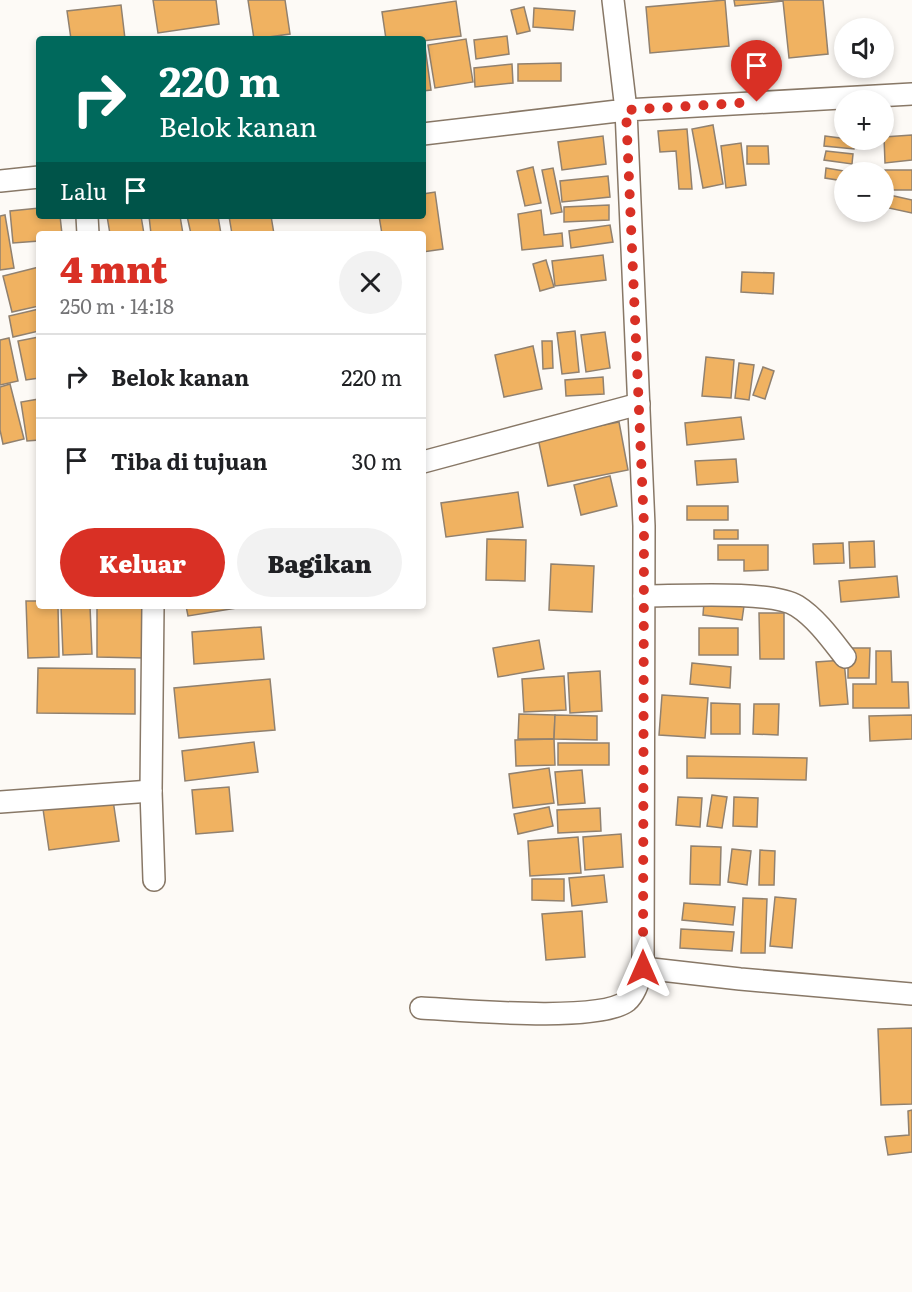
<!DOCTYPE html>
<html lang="id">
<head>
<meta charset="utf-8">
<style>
  :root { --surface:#fff; --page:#f2f2f2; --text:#202124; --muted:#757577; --line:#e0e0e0; --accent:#d93025 }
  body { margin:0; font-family:Literata,serif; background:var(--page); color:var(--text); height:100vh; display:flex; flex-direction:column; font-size:22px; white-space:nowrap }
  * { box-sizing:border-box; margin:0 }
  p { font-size:20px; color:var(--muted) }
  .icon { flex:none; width:33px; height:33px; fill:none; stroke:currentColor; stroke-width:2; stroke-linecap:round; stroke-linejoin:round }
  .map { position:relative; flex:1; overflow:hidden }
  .panel { position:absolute; left:36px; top:231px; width:390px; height:378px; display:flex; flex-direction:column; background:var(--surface); border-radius:6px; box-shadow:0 3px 9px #0003 }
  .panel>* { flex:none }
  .banner { position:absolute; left:36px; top:36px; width:390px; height:183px; border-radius:6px; box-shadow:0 3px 9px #0003; background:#00695c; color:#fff; overflow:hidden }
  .fabs { position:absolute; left:834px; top:18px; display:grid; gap:12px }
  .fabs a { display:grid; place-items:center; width:60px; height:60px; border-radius:50%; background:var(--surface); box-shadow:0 3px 9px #0003; font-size:30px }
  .pin { position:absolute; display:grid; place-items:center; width:51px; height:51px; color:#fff; margin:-62px -26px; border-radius:50% 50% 50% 0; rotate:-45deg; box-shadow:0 0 6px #0007 }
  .pin .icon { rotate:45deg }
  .me { position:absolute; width:66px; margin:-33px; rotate:0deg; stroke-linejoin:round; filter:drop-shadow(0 0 4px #0008) }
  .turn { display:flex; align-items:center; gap:21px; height:126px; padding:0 24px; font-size:27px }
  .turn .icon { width:78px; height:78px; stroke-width:2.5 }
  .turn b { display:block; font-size:42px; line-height:51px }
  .then { display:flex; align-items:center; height:57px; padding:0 24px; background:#0003; gap:12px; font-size:22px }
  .round { display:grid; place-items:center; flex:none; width:63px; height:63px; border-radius:32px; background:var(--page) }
  .headline { display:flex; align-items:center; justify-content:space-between; height:102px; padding:0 24px }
  h1 { font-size:36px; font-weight:800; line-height:45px; color:var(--accent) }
  .primary-button { display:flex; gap:12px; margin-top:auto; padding:12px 24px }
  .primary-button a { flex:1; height:69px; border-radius:36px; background:var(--accent); color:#fff; font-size:24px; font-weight:800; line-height:69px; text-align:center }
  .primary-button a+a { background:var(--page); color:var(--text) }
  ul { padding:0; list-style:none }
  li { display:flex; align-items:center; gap:18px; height:84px; padding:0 24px; border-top:2px solid var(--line) }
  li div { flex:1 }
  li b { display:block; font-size:22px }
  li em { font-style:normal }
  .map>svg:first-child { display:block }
  .building { fill:#f0b261; stroke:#91816f; stroke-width:1.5 }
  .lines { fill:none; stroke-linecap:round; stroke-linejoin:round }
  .street-casing { stroke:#887867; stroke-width:24 }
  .street { stroke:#fff; stroke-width:21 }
  .route { stroke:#d93025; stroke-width:10; stroke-dasharray:0 18 }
</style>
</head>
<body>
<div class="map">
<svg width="912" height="1292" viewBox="0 0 912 1292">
  <rect width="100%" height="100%" fill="#fdfaf6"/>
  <g class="building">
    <polygon points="153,0 216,0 219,24 158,33"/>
    <polygon points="248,0 285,0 290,34 254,39"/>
    <polygon points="725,0 729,46 650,53 646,7"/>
    <polygon points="734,0 823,0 828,54 789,58 783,1 735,6"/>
    <polygon points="456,1 461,36 423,41 423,39 386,39 382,12"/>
    <polygon points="121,5 125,39 71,39 67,11"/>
    <polygon points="524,7 530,31 517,34 511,10"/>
    <polygon points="534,8 575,11 573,30 533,27"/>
    <polygon points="507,36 509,54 476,59 474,40"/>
    <polygon points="466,39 473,82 435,88 428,45"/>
    <polygon points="423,47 425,47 431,90 423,91"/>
    <polygon points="561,63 561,81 518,81 518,64"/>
    <polygon points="512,64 513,83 475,87 474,68"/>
    <polygon points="713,125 723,184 703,188 692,129"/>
    <polygon points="687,129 692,189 679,189 676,151 660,152 658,131"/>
    <polygon points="912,135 912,160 885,163 884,137"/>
    <polygon points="603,136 606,164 562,170 558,142"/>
    <polygon points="825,136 855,140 854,149 824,146"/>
    <polygon points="741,143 746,185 726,188 721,146"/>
    <polygon points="747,146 768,146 769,164 747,164"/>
    <polygon points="826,151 853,154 852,164 824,160"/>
    <polygon points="533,167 541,203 525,206 517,171"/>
    <polygon points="553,168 562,212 551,214 542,170"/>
    <polygon points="826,168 850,172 844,172 844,181 825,178"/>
    <rect x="885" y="170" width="27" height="20"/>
    <polygon points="608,176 610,197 562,202 560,181"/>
    <polygon points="435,192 443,249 423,252 423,234 382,234 379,216 423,216 423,194"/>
    <polygon points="885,194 912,200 912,213 884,207"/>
    <polygon points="609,205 609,220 564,222 564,207"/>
    <polygon points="39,208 39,216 60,216 62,234 39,234 39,241 13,243 10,211"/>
    <polygon points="541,210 544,235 562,233 563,246 522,250 518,214"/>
    <polygon points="5,215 14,268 0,270 0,216"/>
    <polygon points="107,216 141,216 144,234 110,234"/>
    <polygon points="149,216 180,216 183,234 151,234"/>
    <polygon points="187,216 218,216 221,234 191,234"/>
    <polygon points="229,216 271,216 274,234 232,234"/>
    <polygon points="610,225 613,242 571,248 569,231"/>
    <polygon points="603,255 606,280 555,286 552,261"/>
    <polygon points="546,260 554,287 540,291 533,264"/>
    <polygon points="39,267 39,306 12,312 3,276"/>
    <polygon points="742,272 774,273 773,294 741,292"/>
    <polygon points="39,309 39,331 13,337 9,316"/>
    <polygon points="575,331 579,372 562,374 557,333"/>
    <polygon points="605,332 610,368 586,372 581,335"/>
    <polygon points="39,337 39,378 26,380 18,341"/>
    <polygon points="9,338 18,381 0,385 0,340"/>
    <polygon points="542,341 552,341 553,368 543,369"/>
    <polygon points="533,346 542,389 504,397 495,355"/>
    <polygon points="706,357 734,360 731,398 702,396"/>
    <polygon points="739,363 754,365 749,400 735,398"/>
    <polygon points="763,367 774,371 765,399 753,395"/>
    <polygon points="603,377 604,394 566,396 565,380"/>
    <polygon points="10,384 24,439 3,444 0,430 0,387"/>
    <polygon points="39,399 39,440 27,441 21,402"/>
    <polygon points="741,417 744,439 687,445 685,423"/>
    <polygon points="619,422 628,470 548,486 538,438"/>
    <polygon points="736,459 738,482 697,485 695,461"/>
    <polygon points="610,476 617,506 581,515 574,485"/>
    <polygon points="518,492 523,527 446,537 441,503"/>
    <rect x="687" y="506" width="41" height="14"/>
    <rect x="714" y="530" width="24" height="9"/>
    <polygon points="487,539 526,540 525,581 486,580"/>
    <polygon points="874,541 875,567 850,568 849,542"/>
    <polygon points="843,543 844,563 814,564 813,544"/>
    <polygon points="718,545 768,545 768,570 744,571 744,560 718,560"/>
    <polygon points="551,564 594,566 592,612 549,610"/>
    <polygon points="897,576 899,597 841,602 839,581"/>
    <polygon points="26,601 39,601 39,606 58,606 59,657 28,658"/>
    <polygon points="704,602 744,606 742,620 703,615"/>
    <polygon points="61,606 90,606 92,654 63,655"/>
    <polygon points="97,606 145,606 145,658 97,657"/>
    <polygon points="186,606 249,606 188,616"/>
    <polygon points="759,613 784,613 784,659 760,659"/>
    <polygon points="261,627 264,659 194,664 192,632"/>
    <rect x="699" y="628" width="39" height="27"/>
    <polygon points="539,640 544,669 498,677 493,648"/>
    <polygon points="848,648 870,648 869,678 848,678"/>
    <polygon points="876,651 891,651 892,682 908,682 909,708 853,708 853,684 876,684"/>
    <polygon points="844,660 848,704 820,706 816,662"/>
    <polygon points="692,663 731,667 730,688 690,684"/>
    <polygon points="38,668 135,669 135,714 37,713"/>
    <polygon points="600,671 602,711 570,713 568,673"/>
    <polygon points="564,676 566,710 524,712 522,679"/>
    <polygon points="270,679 275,730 179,738 174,688"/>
    <polygon points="662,695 708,698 705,738 659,735"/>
    <polygon points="711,703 740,704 740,734 711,734"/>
    <polygon points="754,704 779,704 778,735 753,734"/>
    <polygon points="519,714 555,715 554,739 518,739"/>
    <polygon points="555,715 597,716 597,740 554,739"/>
    <polygon points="912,715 912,739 870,741 869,716"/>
    <polygon points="554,739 555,765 516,766 515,740"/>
    <polygon points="254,742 258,772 185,781 182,751"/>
    <rect x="558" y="743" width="51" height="22"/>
    <polygon points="687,756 807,758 806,780 687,778"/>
    <polygon points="549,768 554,803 513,808 509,774"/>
    <polygon points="582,770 585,803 558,805 555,772"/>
    <polygon points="229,787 233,831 196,834 192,790"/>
    <polygon points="712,795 727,797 722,828 707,826"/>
    <polygon points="678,797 702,798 700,827 676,825"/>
    <polygon points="734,797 758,798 757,827 733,826"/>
    <polygon points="113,800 119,841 49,850 43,809"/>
    <polygon points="549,807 553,826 518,834 514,814"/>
    <polygon points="600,808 601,831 558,833 557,810"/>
    <polygon points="621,834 623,867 585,870 583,837"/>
    <polygon points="578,837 581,873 530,876 528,841"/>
    <polygon points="691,846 721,847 720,885 690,884"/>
    <polygon points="732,849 751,851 747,885 728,882"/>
    <polygon points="760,850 775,851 774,885 759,885"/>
    <polygon points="604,875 607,902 572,906 569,878"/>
    <polygon points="532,879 564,879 564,901 532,900"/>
    <polygon points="775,897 796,899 792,948 770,946"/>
    <polygon points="743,898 767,899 765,953 741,953"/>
    <polygon points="684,903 735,907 733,925 682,920"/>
    <polygon points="582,911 585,957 546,960 542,914"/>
    <polygon points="681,929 734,932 732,951 680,948"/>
    <polygon points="912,1028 912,1104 881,1105 878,1029"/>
    <polygon points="912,1110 912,1152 888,1155 885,1137 909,1135 908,1111"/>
  </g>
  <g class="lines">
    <defs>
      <g id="street">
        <polyline points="912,94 626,110 644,526 643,968 740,979 912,994"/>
        <polyline points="423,134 626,110 613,0"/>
        <polyline points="0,181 39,177"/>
        <polyline points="87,216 88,234"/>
        <polyline points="423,462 639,404"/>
        <path d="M644 596C679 596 771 590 797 606 816 618 831 639 845 657"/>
        <polyline points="153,606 151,791 154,880"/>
        <polyline points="0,802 151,791"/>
        <path d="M421 1008C460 1010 600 1023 627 1001 636 993 639 979 643 968"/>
      </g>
    </defs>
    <use href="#street" class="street-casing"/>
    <use href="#street" class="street"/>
  </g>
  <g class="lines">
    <polyline class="route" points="643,968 644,526 626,110 757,102"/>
  </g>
</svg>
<div class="fabs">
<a><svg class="icon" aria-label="sound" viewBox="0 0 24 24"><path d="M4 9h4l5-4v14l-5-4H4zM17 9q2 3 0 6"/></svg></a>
<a>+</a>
<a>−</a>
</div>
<div class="pin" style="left:757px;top:102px;background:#d93025"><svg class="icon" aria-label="arrive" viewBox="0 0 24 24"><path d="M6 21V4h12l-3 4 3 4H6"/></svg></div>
<svg class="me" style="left:643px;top:968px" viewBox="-20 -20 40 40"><path d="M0-17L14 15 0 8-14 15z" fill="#d93025" stroke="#fff" stroke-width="4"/></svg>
<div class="banner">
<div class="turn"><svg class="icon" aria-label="right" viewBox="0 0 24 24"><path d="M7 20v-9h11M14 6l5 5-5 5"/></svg><div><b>220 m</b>Belok kanan</div></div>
<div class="then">Lalu<svg class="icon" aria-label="arrive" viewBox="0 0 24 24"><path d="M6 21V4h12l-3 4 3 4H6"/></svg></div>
</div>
<section class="panel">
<div class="headline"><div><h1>4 mnt</h1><p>250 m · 14:18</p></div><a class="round"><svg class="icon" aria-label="close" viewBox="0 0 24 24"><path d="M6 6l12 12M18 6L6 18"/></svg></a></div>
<ul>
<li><svg class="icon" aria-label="right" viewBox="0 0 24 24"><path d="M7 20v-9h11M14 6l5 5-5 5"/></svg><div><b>Belok kanan</b></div><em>220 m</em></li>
<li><svg class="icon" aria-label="arrive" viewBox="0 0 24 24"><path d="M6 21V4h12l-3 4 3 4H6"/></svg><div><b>Tiba di tujuan</b></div><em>30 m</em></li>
</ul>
<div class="primary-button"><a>Keluar</a><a>Bagikan</a></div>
</section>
</div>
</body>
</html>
